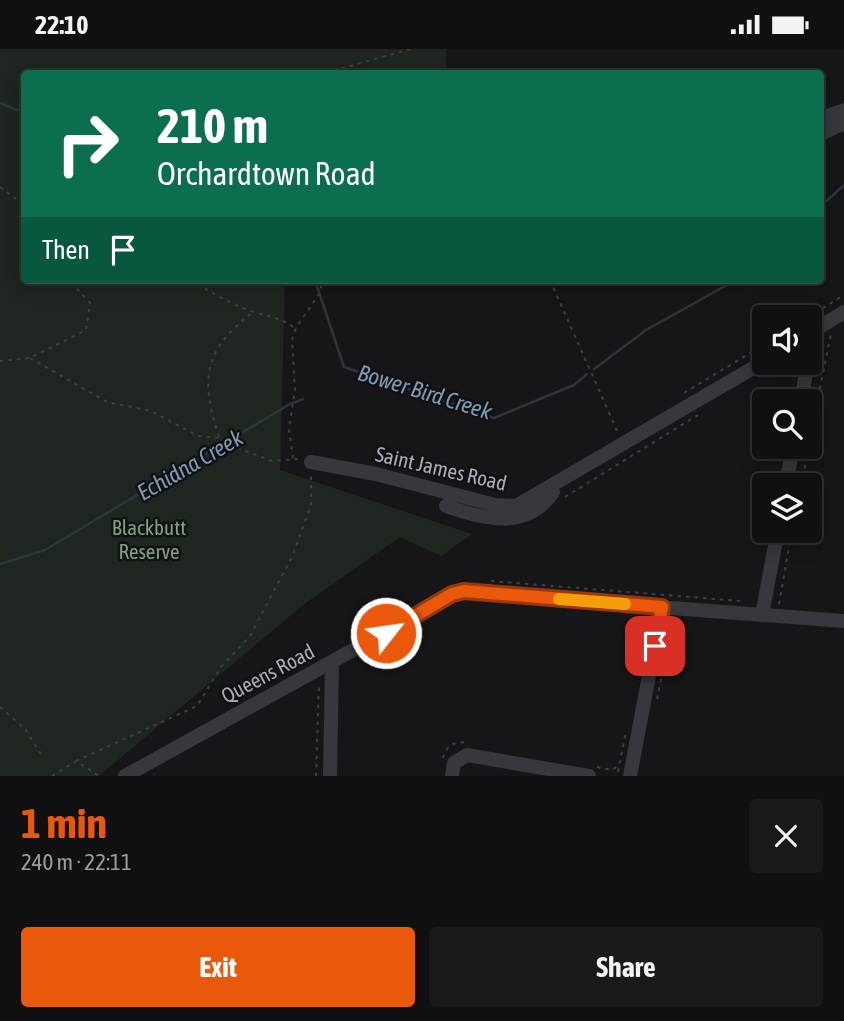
<!DOCTYPE html>
<html lang="en">
<head>
<meta charset="utf-8">
<style>
  :root { --surface:#101012; --page:#19191b; --text:#f1f3f6; --muted:#9c9d9f; --line:#303032; --accent:#ea580c }
  body { margin:0; font-family:"Asap Condensed",sans-serif; background:var(--page); color:var(--text); height:100vh; display:flex; flex-direction:column; font-size:26px; white-space:nowrap }
  * { box-sizing:border-box; margin:0 }
  p { font-size:23px; color:var(--muted) }
  .icon { flex:none; width:38px; height:38px; fill:none; stroke:currentColor; stroke-width:2; stroke-linecap:round; stroke-linejoin:round }
  .map { position:relative; height:727px; overflow:hidden }
  .panel { display:flex; flex-direction:column; background:var(--surface); flex:1 }
  .panel>* { flex:none }
  .hud { position:absolute; left:21px; top:21px; width:803px; height:214px; border-radius:7px; box-shadow:0 4px 18px #0003,0 0 0 2px var(--line); background:#0b6e4f; color:#fff; overflow:hidden }
  .controls { position:absolute; left:752px; top:256px; display:grid; gap:14px }
  .controls a { display:grid; place-items:center; width:70px; height:70px; border-radius:7px; background:var(--surface); box-shadow:0 4px 18px #0003,0 0 0 2px var(--line); font-size:35px }
  .pin { position:absolute; display:grid; place-items:center; width:60px; height:60px; color:#fff; margin:-30px; border-radius:14px; box-shadow:0 4px 10px #0006 }
  .me { position:absolute; width:77px; margin:-38px; rotate:60deg; stroke-linejoin:round; filter:drop-shadow(0 0 5px #0008) }
  .turn { display:flex; align-items:center; gap:24px; height:147px; padding:0 21px; font-size:32px }
  .turn .icon { width:91px; height:91px; stroke-width:2.5 }
  .turn b { display:block; font-size:49px; line-height:60px }
  .then { display:flex; align-items:center; height:66px; padding:0 21px; background:#0003; gap:14px; font-size:26px }
  .round { display:grid; place-items:center; flex:none; width:74px; height:74px; border-radius:7px; background:var(--page) }
  .head { display:flex; align-items:center; justify-content:space-between; height:119px; padding:0 21px }
  h1 { font-size:42px; font-weight:700; line-height:52px; color:var(--accent) }
  .cta { display:flex; gap:14px; margin-top:auto; padding:14px 21px }
  .cta a { flex:1; height:80px; border-radius:7px; background:var(--accent); color:#fff; font-size:28px; font-weight:700; line-height:80px; text-align:center }
  .cta a+a { background:var(--page); color:var(--text) }
  .status { display:flex; justify-content:space-between; align-items:center; height:49px; padding:0 35px; background:var(--surface); direction:ltr }
  .status svg { height:19px; fill:currentColor }
  .map>svg:first-child { display:block }
  .green { fill:#1e261f }
  .lines { fill:none; stroke-linecap:round; stroke-linejoin:round }
  .stream { stroke:#2c353c; stroke-width:2.5 }
  .path { stroke:#3d3f44; stroke-width:2; stroke-dasharray:3.5 5; stroke-linecap:butt }
  .minor { stroke:#37383d; stroke-width:14 }
  .route-casing { stroke:#983908; stroke-width:18 }
  .route { stroke:#ea580c; stroke-width:12 }
  .slow { stroke:#f59e0b; stroke-width:12 }
  .labels { text-anchor:middle; stroke-width:5; stroke-linejoin:round; paint-order:stroke }
  .street-label { font-size:21px; fill:#a8adb8; stroke:#111113 }
  .park-label { font-size:21px; fill:#7fa381; stroke:#111113 }
  .water-label { font-size:23px; font-style:italic; fill:#7f9bb3; stroke:#111113 }
</style>
</head>
<body>
<div class="status"><b>22:10</b><svg viewBox="0 0 49 12"><path d="M0 12V9h3v3zM5 12V6h3v6zM10 12V3h3v9zM15 12V0h3v12zM26 1h20v11H26zM47 4h2v5h-2z"/></svg></div>
<div class="map">
<svg width="844" height="727" viewBox="0 0 844 727">
  <rect width="100%" height="100%" fill="#161618"/>
  <polygon class="green" points="0,0 446,0 446,22 496,24 24,24 24,231 285,231 280,421 472,485 441,507 400,488 303,556 99,727 0,727"/>
  <g class="lines">
    <g class="stream">
      <polyline points="0,54 24,64"/>
      <polyline points="821,157 844,136"/>
      <polyline points="315,231 344,318 494,369 574,336 587,325"/>
      <polyline points="594,320 646,281 736,231"/>
      <polyline points="0,515 45,501 290,355 303,350"/>
    </g>
    <g class="path">
      <polyline points="325,24 411,0"/>
      <polyline points="0,138 24,156"/>
      <path d="M190 231C211 243 232 256 254 263 270 268 281 269 295 279"/>
      <polyline points="550,231 618,384"/>
      <polyline points="808,268 844,246"/>
      <polyline points="30,309 107,353 151,362 198,387 220,389 224,394 272,412 298,410"/>
      <polyline points="0,312 30,309 86,281 90,254 69,231"/>
      <polyline points="774,318 782,313"/>
      <polyline points="684,344 765,295"/>
      <path d="M219 388C200 329 203 302 253 263"/>
      <polyline points="810,390 831,284"/>
      <polyline points="293,409 289,380 295,341 292,291 296,279 319,245 323,231"/>
      <polyline points="801,436 809,397"/>
      <polyline points="565,448 701,364"/>
      <polyline points="491,532 740,552"/>
      <polyline points="779,555 792,481"/>
      <polyline points="657,650 673,573"/>
      <polyline points="0,658 25,680 43,708"/>
      <path d="M443 709C446 696 455 692 468 694"/>
      <polyline points="76,712 197,657 221,618 250,587 292,508 311,456 311,427"/>
      <polyline points="597,718 612,721 619,716"/>
      <polyline points="618,723 626,683"/>
      <polyline points="52,727 76,712 99,727"/>
      <polyline points="316,727 319,634"/>
    </g>
    <g class="minor">
      <polyline points="821,69 844,61"/>
      <polyline points="821,85 844,74"/>
      <polyline points="810,284 844,263"/>
      <polyline points="810,302 814,282"/>
      <polyline points="801,352 808,313"/>
      <polyline points="311,413 376,425 495,456 516,457 765,312"/>
      <polyline points="786,436 793,397"/>
      <path d="M446 457C482 470 527 482 553 443"/>
      <polyline points="762,566 778,481"/>
      <polyline points="125,727 458,543 844,572"/>
      <polyline points="330,727 332,615"/>
      <polyline points="452,727 454,714 467,706 589,727"/>
      <polyline points="630,727 662,558"/>
    </g>
  </g>
  <g class="lines">
    <defs>
      <polyline id="route" points="386,584 452,545 464,542 662,558 655,597"/>
    </defs>
    <use href="#route" class="route-casing"/>
    <use href="#route" class="route"/>
    <polyline class="slow" points="559,550 625,555"/>
  </g>
  <g class="labels">
    <g class="street-label">
      <text transform="translate(441 420) rotate(13)" y="7">Saint James Road</text>
      <text transform="translate(268 625) rotate(-28)" y="7">Queens Road</text>
    </g>
    <g class="park-label">
      <text x="149" y="486">Blackbutt<tspan x="149" dy="24">Reserve</tspan></text>
    </g>
    <g class="water-label">
      <text transform="translate(425 343) rotate(17)" y="8">Bower Bird Creek</text>
      <text transform="translate(190 416) rotate(-30)" y="8">Echidna Creek</text>
    </g>
  </g>
</svg>
<div class="controls">
<a><svg class="icon" aria-label="sound" viewBox="0 0 24 24"><path d="M4 9h4l5-4v14l-5-4H4zM17 9q2 3 0 6"/></svg></a>
<a><svg class="icon" aria-label="search" viewBox="0 0 24 24"><circle cx="10" cy="10" r="6"/><path d="M15 15l6 6"/></svg></a>
<a><svg class="icon" aria-label="layers" viewBox="0 0 24 24"><path d="M12 4l9 5-9 5-9-5zM3 14l9 5 9-5"/></svg></a>
</div>
<div class="pin" style="left:655px;top:597px;background:#d93025"><svg class="icon" aria-label="arrive" viewBox="0 0 24 24"><path d="M6 21V4h12l-3 4 3 4H6"/></svg></div>
<svg class="me" style="left:386px;top:584px" viewBox="-20 -20 40 40"><circle r="17" fill="#ea580c" stroke="#fff" stroke-width="3"/><path d="M0-11L8 9 0 5-8 9z" fill="#fff"/></svg>
<div class="hud">
<div class="turn"><svg class="icon" aria-label="right" viewBox="0 0 24 24"><path d="M7 20v-9h11M14 6l5 5-5 5"/></svg><div><b>210 m</b>Orchardtown Road</div></div>
<div class="then">Then<svg class="icon" aria-label="arrive" viewBox="0 0 24 24"><path d="M6 21V4h12l-3 4 3 4H6"/></svg></div>
</div>
</div>
<section class="panel">
<div class="head"><div><h1>1 min</h1><p>240 m · 22:11</p></div><a class="round"><svg class="icon" aria-label="close" viewBox="0 0 24 24"><path d="M6 6l12 12M18 6L6 18"/></svg></a></div>
<div class="cta"><a>Exit</a><a>Share</a></div>
</section>
</body>
</html>
